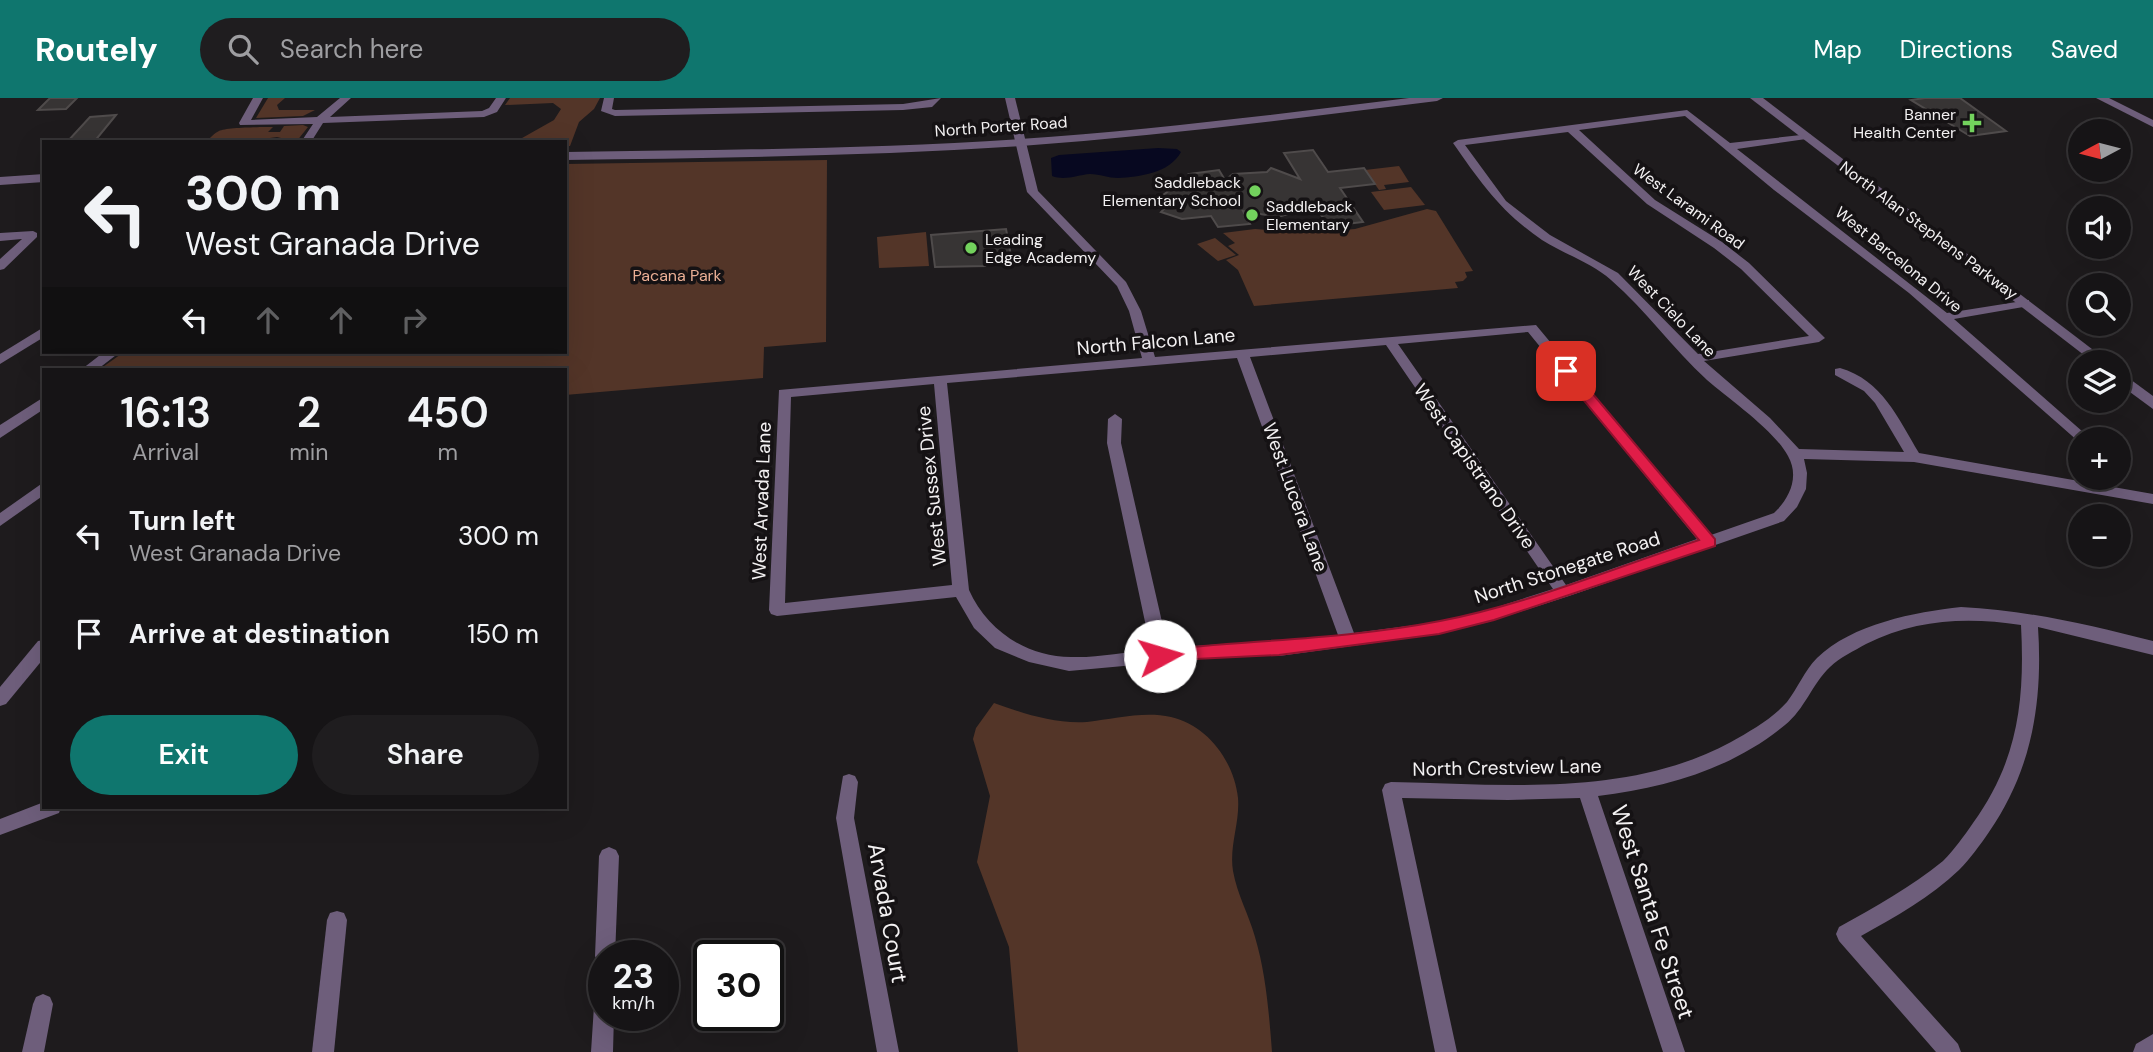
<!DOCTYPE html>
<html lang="en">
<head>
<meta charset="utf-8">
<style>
  :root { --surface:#161416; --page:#1f1d1f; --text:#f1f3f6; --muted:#9e9ea1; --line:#353335; --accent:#0f766e }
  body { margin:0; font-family:"DM Sans",sans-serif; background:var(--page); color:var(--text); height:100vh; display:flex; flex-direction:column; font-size:26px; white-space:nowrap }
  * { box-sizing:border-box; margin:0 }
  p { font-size:23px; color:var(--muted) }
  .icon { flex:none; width:38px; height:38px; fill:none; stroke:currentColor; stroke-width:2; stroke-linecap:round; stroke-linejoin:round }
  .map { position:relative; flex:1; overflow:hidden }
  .side { position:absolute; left:42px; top:270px; width:525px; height:441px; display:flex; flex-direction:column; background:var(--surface); border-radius:0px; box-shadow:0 7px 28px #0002,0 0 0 2px var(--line) }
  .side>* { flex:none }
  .top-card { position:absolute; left:42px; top:42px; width:525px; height:214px; border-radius:0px; box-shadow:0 7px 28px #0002,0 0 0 2px var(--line); background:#161416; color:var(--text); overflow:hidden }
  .needle { width:46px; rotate:263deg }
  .tools { position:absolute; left:2068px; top:21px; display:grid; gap:14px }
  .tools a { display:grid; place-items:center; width:63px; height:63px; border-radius:50%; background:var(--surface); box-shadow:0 7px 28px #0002,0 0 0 2px var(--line); font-size:35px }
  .speed { position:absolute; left:588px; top:842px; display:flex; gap:14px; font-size:35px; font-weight:700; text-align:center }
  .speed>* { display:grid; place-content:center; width:91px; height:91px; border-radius:50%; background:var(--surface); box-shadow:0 7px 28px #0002,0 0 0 2px var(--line); line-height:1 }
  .speed small { font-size:18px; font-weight:400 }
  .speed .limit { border:4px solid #111; border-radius:10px; background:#fff; color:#111 }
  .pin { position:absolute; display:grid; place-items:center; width:60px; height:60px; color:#fff; margin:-30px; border-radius:14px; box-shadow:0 4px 10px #0006 }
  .me { position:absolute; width:77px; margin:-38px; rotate:84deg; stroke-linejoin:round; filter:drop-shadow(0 0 5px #0008) }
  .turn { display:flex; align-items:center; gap:24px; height:147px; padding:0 28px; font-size:32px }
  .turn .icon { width:91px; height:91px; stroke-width:2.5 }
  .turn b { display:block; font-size:49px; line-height:60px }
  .lanes { display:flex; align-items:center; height:66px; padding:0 28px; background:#0003; justify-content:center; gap:35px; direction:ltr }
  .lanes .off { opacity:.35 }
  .eta { display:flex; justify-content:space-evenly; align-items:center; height:119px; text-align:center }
  .eta b { font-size:42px; font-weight:600; line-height:49px }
  .action { display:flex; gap:14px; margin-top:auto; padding:14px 28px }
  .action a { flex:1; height:80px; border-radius:42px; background:var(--accent); color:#fff; font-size:28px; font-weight:600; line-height:80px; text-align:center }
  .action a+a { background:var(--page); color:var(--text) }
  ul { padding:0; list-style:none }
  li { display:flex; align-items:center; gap:21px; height:98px; padding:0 28px }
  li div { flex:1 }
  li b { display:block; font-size:26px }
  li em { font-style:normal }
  header { display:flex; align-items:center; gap:42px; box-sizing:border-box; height:98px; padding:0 35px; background:var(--accent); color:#fff }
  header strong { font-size:33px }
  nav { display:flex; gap:38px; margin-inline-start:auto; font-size:24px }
  .search { width:490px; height:63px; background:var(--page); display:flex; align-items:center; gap:18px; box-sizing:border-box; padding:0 24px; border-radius:38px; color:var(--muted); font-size:26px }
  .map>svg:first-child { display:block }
  .green { fill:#533528 }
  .water { fill:#070820 }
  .building { fill:#373434; stroke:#4f4b4b; stroke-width:2 }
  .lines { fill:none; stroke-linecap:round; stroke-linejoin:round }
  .minor { fill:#6e5e7b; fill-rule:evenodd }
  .tertiary { fill:#6e5e7b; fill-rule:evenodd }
  .route { fill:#e11d48; stroke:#92132f; stroke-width:2 }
  .poi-dot { fill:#73d25d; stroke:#151214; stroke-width:2.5 }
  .labels { text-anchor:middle; stroke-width:7; stroke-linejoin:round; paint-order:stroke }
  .far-poi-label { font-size:16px; fill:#f3f1f2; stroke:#151214; text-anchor:end }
  .far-street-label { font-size:16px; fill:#f3f1f2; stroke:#151214 }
  .far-park-label { font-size:16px; fill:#ebaf95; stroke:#151214 }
  .street-label { font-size:19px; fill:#f3f1f2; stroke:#151214 }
  .near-street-label { font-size:23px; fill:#f3f1f2; stroke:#151214 }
</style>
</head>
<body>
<header>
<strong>Routely</strong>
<div class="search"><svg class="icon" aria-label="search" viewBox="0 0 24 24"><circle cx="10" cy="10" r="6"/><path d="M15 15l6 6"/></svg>Search here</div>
<nav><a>Map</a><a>Directions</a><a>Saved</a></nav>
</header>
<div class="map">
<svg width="2153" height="954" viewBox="0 0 2153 954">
  <rect width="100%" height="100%" fill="#1e1b1d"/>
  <g class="green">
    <polygon points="268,0 285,0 277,7 279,12 315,12 303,18 256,20"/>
    <polygon points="510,0 600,0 594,11 579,24 570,48 565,48 565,44 515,44 554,22 561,11 553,5 505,7"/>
    <path d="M303 27 308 29 296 44H279L281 40 277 39 241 44H205C211 40 214 35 219 33 226 29 263 29 273 29L268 34H280L284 28Z"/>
    <polygon points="827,62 826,244 764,249 763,280 565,297 565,271 100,271 124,254 565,254 565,66"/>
    <polygon points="1399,68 1409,84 1384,87 1386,91 1379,92 1365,72"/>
    <polygon points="1411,89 1425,107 1384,112 1371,94"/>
    <polygon points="1427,111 1436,113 1473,173 1465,174 1467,179 1463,183 1455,184 1458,190 1254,208 1238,172 1226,162 1239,157 1228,148 1235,145 1223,135 1255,131 1307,135 1355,131"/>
    <polygon points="926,134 929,168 879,170 877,139"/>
    <polygon points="1215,140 1236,157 1218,163 1197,146"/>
    <path d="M994 605C1025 616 1054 626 1087 624 1115 621 1143 613 1171 619 1207 627 1234 663 1238 700 1240 725 1229 748 1233 773 1237 796 1249 817 1255 839 1266 876 1269 915 1272 954H1018L1009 849 977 764 990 698 973 641 976 630Z"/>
  </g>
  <path class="water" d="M1158 50 1177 51 1181 54C1170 75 1139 79 1118 80 1108 80 1100 76 1090 76 1077 77 1065 83 1052 78L1051 60 1059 57Z"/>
  <g class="building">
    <polygon points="50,0 77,0 66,11 38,12"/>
    <polygon points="1925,0 1960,0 2006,33 1970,38 1911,2"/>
    <polygon points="116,17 94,44 67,44 90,19"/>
    <polygon points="1313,52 1328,74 1364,70 1375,86 1340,90 1363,124 1330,128 1312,106 1288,109 1288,116 1278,119 1243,113 1250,126 1218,129 1211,118 1182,121 1161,114 1165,110 1152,105 1174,89 1171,85 1193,82 1189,76 1219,72 1225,82 1233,76 1267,74 1271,70 1300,81 1284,55"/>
    <polygon points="1006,131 1012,163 984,165 985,168 935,169 931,137"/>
  </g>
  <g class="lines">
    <g class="minor">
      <polygon points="253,0 263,0 251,22 317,19 340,0 351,0 330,19 482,13 489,10 496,0 506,0 497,14 484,19 323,25 311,44 301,44 313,26 240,27 239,25"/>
      <polygon points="604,0 614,0 612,11 615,12 903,6 941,0 932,9 903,12 615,18 601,13"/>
      <path d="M1005 0H1015L1038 93 1126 184 1141 213 1155 259 1536 227 1711 437 1774 415C1789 401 1800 379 1788 358 1774 332 1730 302 1707 282 1673 251 1646 212 1611 182 1592 165 1564 156 1542 142 1501 114 1481 85 1453 45L1458 42 1687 12 1730 45 1810 36 1811 38 1806 41 1737 51 1947 215 2029 202V208L1954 221 2091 341H2081L2079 344 1909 195 1774 92 1685 18 1579 32 1655 102 1722 144 1749 165 1825 240 1819 244 1704 263 1770 320 1799 351 1904 354 1875 305 1864 293 1835 277V271L1840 270C1882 282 1898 320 1919 355L2153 396V406L1914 364 1804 361 1807 375 1806 391 1797 409 1784 423 1569 498 1488 524 1439 536 1279 558H1233L1069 573 1029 564 995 550 974 530 956 499 777 518 771 516 769 512 779 292 1142 260 1129 213 1117 188 1027 94ZM1568 34 1647 106 1714 150 1741 171 1809 238 1698 256 1618 175 1550 137 1506 103 1465 47ZM1528 234 1697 441 1566 487 1398 246ZM1386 247 1553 491 1488 512 1439 524 1354 535 1250 259ZM1237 260 1338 537C1282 544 1225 545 1168 550L1121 345 1122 321 1115 316 1108 321 1107 345 1151 552C1125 554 1097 560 1071 559 1026 559 987 532 969 492L947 285ZM934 286 952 487 785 505 791 299Z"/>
      <polygon points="2096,0 2109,0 2153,22 2153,29"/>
      <polygon points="33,133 37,135 37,139 4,171 0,172 0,161 22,141 0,143 0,135"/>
      <polygon points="44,229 44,239 0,266 0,256"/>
      <polygon points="44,384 44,397 0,428 0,415"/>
      <path d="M1961 509C2027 512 2089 527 2153 543V557L2038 529C2043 604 2032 672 1989 734 1980 747 1970 761 1959 772 1931 799 1895 819 1861 838L1958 946 1961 954H1936L1839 843 1836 836 1839 829C1875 809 1911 789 1943 763 1954 752 1964 738 1973 725 2018 663 2025 602 2021 527 1967 519 1916 521 1866 546 1854 553 1840 559 1830 569 1812 586 1805 611 1785 627 1732 671 1665 690 1598 698L1685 954H1663L1580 700 1508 702 1402 700 1457 954H1435L1382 692 1385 686 1391 684C1505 686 1627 700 1731 644 1750 633 1772 621 1787 604 1798 590 1804 573 1817 560 1852 526 1915 514 1961 509Z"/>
      <polygon points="44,542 44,560 6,606 0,608 0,589 38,543"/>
      <polygon points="849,676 855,678 858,684 854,720 899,954 877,954 836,720 843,678"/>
      <polygon points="44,704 44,709 61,709 59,715 0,737 0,721"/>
      <polygon points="609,749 616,752 619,758 615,858 604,858 604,867 598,865 595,858 599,758 602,752"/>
      <polygon points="337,813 344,815 347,822 334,954 312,954 327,822 330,815"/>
      <polygon points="43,896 50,899 53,906 44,954 22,954 33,906 36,899"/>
      <polygon points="604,898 604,917 614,917 613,954 591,954 594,908 597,901"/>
      <polygon points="2153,936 2153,954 2133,954 2136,946"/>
    </g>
    <g class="tertiary">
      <path d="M1409 0H1443L1437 3C1299 20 1160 38 1021 48 869 58 717 60 565 62V54C717 52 869 51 1020 41 1150 32 1280 16 1409 0Z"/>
      <polygon points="1750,0 1763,0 2109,264 2093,264"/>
      <polygon points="44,76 44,84 0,87 0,79"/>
      <polygon points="104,254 120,254 98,271 82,271"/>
      <polygon points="2119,273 2153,298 2153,311 2119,286"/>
      <polygon points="44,299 44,311 0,340 0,327"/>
    </g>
  </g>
  <path class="route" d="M1566 269 1571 270 1715 441V448L1494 522 1439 536 1279 557 1154 563 1152 558 1154 554 1160 552C1254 542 1348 541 1440 523 1528 506 1614 470 1699 442L1562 276V270Z"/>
  <g class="poi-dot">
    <path d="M1968.5 14.5h7v7h7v7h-7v7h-7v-7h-7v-7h7z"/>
    <circle cx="1255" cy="93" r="7"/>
    <circle cx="1252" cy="117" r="7"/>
    <circle cx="971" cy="150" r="7"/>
  </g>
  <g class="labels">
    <g class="far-poi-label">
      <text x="1956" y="22">Banner<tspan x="1956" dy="18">Health Center</tspan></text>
      <text x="1241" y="90">Saddleback<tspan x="1241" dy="18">Elementary School</tspan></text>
      <text x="1266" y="114" text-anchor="start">Saddleback<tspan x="1266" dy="18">Elementary</tspan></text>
      <text x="985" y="147" text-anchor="start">Leading<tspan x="985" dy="18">Edge Academy</tspan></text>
    </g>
    <g class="far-street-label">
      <text transform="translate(1001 28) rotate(-4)" y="6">North Porter Road</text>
      <text transform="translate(1689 108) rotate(36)" y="6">West Larami Road</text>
      <text transform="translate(1929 132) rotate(37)" y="6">North Alan Stephens Parkway</text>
      <text transform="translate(1899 161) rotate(39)" y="6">West Barcelona Drive</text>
      <text transform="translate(1672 213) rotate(46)" y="6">West Cielo Lane</text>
    </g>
    <g class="far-park-label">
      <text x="677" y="183">Pacana Park</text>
    </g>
    <g class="street-label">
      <text transform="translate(1156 243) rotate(-5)" y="7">North Falcon Lane</text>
      <text transform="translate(1475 368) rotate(55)" y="7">West Capistrano Drive</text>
      <text transform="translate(931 388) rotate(-96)" y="7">West Sussex Drive</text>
      <text transform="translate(1296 399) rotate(70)" y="7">West Lucera Lane</text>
      <text transform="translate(761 403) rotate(-88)" y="7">West Arvada Lane</text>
      <text transform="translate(1567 469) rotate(-18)" y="7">North Stonegate Road</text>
      <text transform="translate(1507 669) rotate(-1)" y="7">North Crestview Lane</text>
    </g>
    <g class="near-street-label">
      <text transform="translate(1653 814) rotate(72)" y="8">West Santa Fe Street</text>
      <text transform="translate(888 815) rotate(80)" y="8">Arvada Court</text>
    </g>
  </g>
</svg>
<div class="tools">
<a><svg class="needle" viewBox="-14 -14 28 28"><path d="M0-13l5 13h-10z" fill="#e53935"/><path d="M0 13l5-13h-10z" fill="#9e9ea1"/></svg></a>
<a><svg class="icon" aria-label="sound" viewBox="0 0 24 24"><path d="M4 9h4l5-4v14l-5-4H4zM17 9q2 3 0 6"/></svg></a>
<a><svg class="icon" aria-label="search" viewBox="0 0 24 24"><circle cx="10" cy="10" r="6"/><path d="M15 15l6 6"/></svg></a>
<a><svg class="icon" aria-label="layers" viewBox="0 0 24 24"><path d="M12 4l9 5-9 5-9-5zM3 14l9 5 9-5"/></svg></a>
<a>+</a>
<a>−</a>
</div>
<div class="speed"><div>23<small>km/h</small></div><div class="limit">30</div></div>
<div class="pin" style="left:1566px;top:273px;background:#d93025"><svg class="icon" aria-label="arrive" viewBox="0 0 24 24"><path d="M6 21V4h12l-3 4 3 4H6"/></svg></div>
<svg class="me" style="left:1160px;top:558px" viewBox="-20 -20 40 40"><circle r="19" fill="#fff"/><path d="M0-13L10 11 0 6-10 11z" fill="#e11d48"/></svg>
<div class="top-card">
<div class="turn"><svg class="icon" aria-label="left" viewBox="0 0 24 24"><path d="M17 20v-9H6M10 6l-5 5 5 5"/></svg><div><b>300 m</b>West Granada Drive</div></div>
<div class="lanes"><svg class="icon" aria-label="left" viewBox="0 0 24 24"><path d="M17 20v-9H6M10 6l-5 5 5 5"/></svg><svg class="icon off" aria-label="ahead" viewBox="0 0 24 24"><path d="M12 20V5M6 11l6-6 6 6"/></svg><svg class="icon off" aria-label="ahead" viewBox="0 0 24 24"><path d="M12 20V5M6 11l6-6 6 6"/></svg><svg class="icon off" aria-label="right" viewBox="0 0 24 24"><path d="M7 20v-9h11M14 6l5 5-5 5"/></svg></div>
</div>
<section class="side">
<div class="eta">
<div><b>16:13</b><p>Arrival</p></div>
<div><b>2</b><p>min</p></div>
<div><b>450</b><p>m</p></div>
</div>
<ul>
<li><svg class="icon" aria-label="left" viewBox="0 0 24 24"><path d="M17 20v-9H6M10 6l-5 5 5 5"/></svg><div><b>Turn left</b><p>West Granada Drive</p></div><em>300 m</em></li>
<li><svg class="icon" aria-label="arrive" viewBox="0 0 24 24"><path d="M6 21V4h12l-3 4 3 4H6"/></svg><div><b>Arrive at destination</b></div><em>150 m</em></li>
</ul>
<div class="action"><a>Exit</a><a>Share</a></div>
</section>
</div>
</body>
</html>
